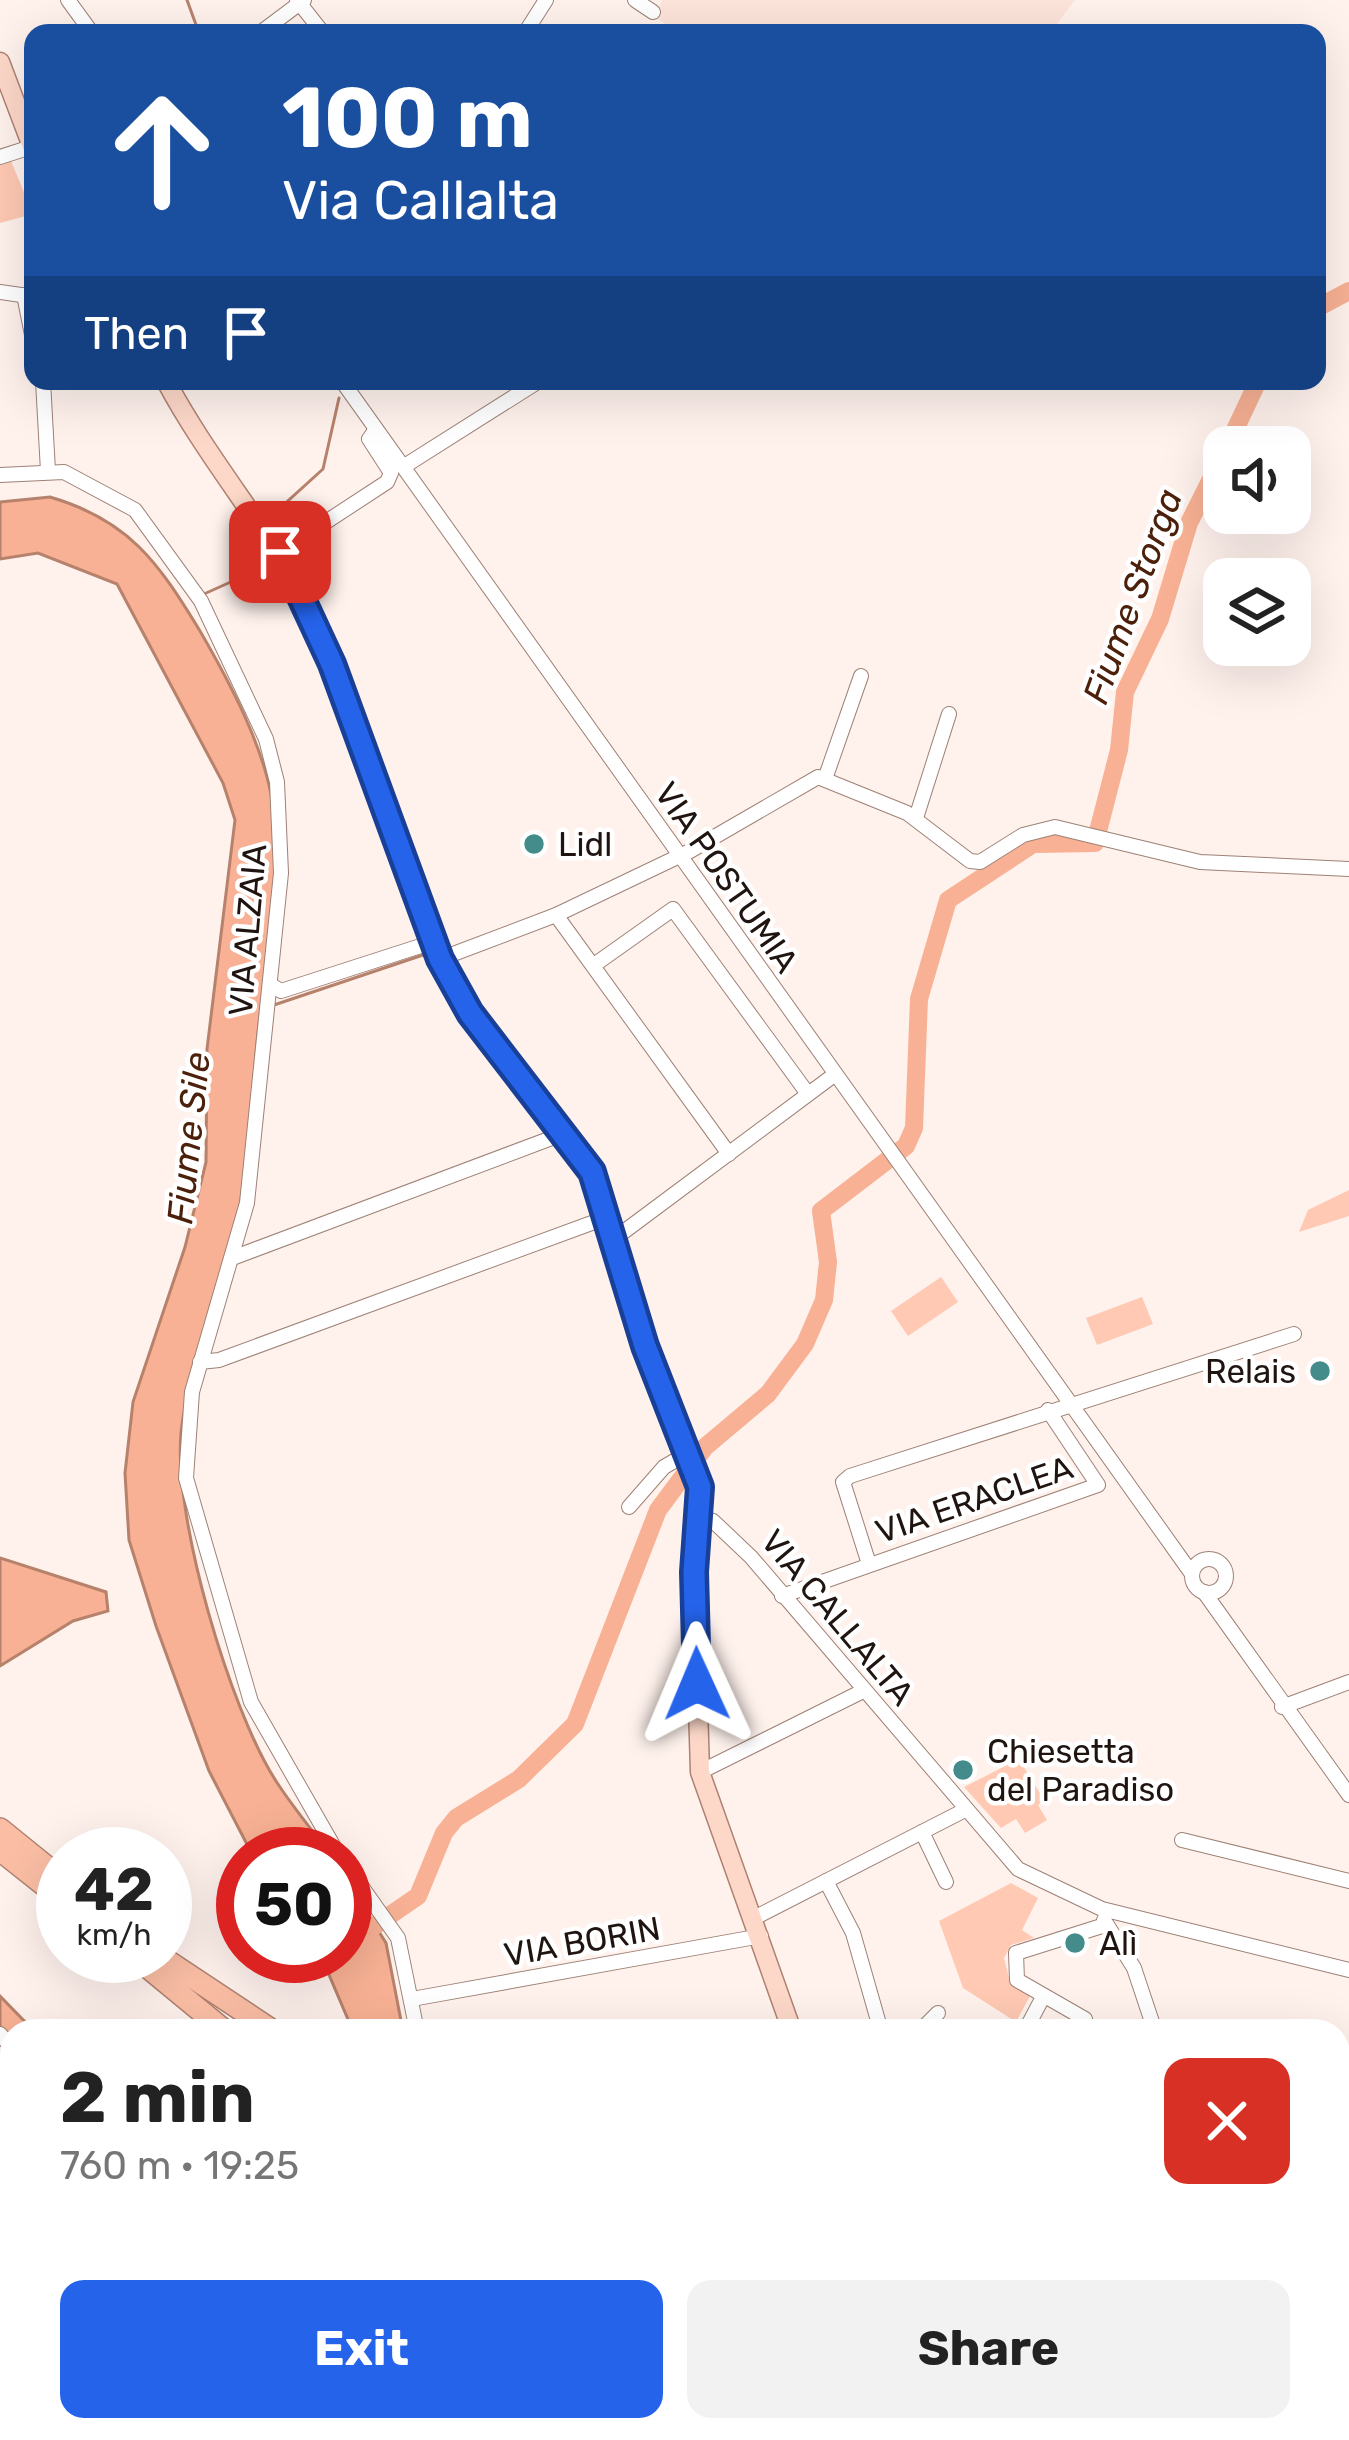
<!DOCTYPE html>
<html lang="en">
<head>
<meta charset="utf-8">
<style>
  :root { --surface:#fff; --page:#f2f2f2; --text:#222; --muted:#767676; --accent:#2563eb }
  body { margin:0; font-family:Rubik,sans-serif; background:var(--page); color:var(--text); height:100vh; display:flex; flex-direction:column; font-size:45px; white-space:nowrap }
  * { box-sizing:border-box; margin:0 }
  p { font-size:39px; color:var(--muted) }
  .icon { flex:none; width:66px; height:66px; fill:none; stroke:currentColor; stroke-width:2; stroke-linecap:round; stroke-linejoin:round }
  .map { position:relative; flex:1; overflow:hidden }
  .drawer { position:absolute; left:0px; top:2019px; width:1350px; height:423px; display:flex; flex-direction:column; background:var(--surface); border-radius:36px 36px 0 0; box-shadow:0 12px 48px #0002 }
  .drawer>* { flex:none }
  .banner { position:absolute; left:24px; top:24px; width:1302px; height:366px; border-radius:24px; box-shadow:0 12px 48px #0002; background:#1a4fa0; color:#fff; overflow:hidden }
  .buttons { position:absolute; left:1203px; top:426px; display:grid; gap:24px }
  .buttons a { display:grid; place-items:center; width:108px; height:108px; border-radius:24px; background:var(--surface); box-shadow:0 12px 48px #0002; font-size:60px }
  .speed { position:absolute; left:36px; top:1827px; display:flex; gap:24px; font-size:60px; font-weight:700; text-align:center }
  .speed>* { display:grid; place-content:center; width:156px; height:156px; border-radius:50%; background:var(--surface); box-shadow:0 12px 48px #0002; line-height:1 }
  .speed small { font-size:30px; font-weight:400 }
  .speed .limit { border:18px solid #d22; background:#fff; color:#111 }
  .pin { position:absolute; display:grid; place-items:center; width:102px; height:102px; color:#fff; margin:-51px; border-radius:24px; box-shadow:0 6px 18px #0006 }
  .me { position:absolute; width:132px; margin:-66px; rotate:359deg; stroke-linejoin:round; filter:drop-shadow(0 0 9px #0008) }
  .turn { display:flex; align-items:center; gap:42px; height:252px; padding:0 60px; font-size:54px }
  .turn .icon { width:156px; height:156px; stroke-width:2.5 }
  .turn b { display:block; font-size:84px; line-height:102px }
  .then { display:flex; align-items:center; height:114px; padding:0 60px; background:#0003; gap:24px; font-size:45px }
  .round { display:grid; place-items:center; flex:none; width:126px; height:126px; border-radius:24px; background:var(--page) }
  .summary { display:flex; align-items:center; justify-content:space-between; height:204px; padding:0 60px }
  h1 { font-size:72px; font-weight:700; line-height:90px }
  .button { display:flex; gap:24px; margin-top:auto; padding:24px 60px }
  .button a { flex:1; height:138px; border-radius:24px; background:var(--accent); color:#fff; font-size:48px; font-weight:700; line-height:138px; text-align:center }
  .button a+a { background:var(--page); color:var(--text) }
  .map>svg:first-child { display:block }
  .built { fill:#fce4da }
  .green { fill:#ffc9b3 }
  .forest { fill:#e6a183 }
  .water { fill:#f8b194; stroke:#b7826c; stroke-width:3 }
  .lines { fill:none; stroke-linecap:round; stroke-linejoin:round }
  .stream { stroke:#b7826c; stroke-width:3 }
  .river { stroke:#f8b194; stroke-width:18 }
  .minor-casing { stroke:#9e8176; stroke-width:16 }
  .major-casing { stroke:#ae8271; stroke-width:21 }
  .highway-casing { stroke:#ae8271; stroke-width:24 }
  .minor { stroke:#fff; stroke-width:14 }
  .major { stroke:#fdd8c9; stroke-width:18 }
  .highway { stroke:#fbbea5; stroke-width:21 }
  .route-casing { stroke:#184099; stroke-width:30 }
  .route { stroke:#2563eb; stroke-width:21 }
  .poi-dot { fill:#448c8b; stroke:#fff; stroke-width:4.5 }
  .labels { text-anchor:middle; stroke-width:9; stroke-linejoin:round; paint-order:stroke }
  .poi-label { font-size:33px; fill:#1f1410; stroke:#fff; text-anchor:start }
  .street-label { font-size:33px; fill:#1f1410; stroke:#fff }
  .water-label { font-size:36px; font-style:italic; fill:#4c200b; stroke:#fff }
</style>
</head>
<body>
<div class="map">
<svg width="1349" height="2440" viewBox="0 0 1349 2440">
  <rect width="100%" height="100%" fill="#fff2ed"/>
  <g class="built">
    <polygon points="663,0 1075,0 1050,33 680,33 653,16"/>
    <polygon points="641,2430 803,2430 807,2440 641,2440"/>
  </g>
  <g class="green">
    <polygon points="11,161 33,214 0,223 0,164"/>
    <polygon points="1349,1190 1349,1216 1299,1232 1308,1210"/>
    <polygon points="941,1277 958,1302 908,1336 891,1311"/>
    <polygon points="1142,1297 1153,1324 1097,1345 1086,1318"/>
    <polygon points="1019,1759 1044,1800 1038,1805 1047,1820 1025,1833 1016,1819 1001,1828 964,1787"/>
    <polygon points="1011,1883 1038,1898 1022,1930 1034,1938 1011,1945 1004,1958 1010,1982 1030,1996 1016,2022 963,1988 939,1921"/>
    <polygon points="1338,2404 1349,2408 1349,2440 1238,2438 1245,2430 1338,2430"/>
  </g>
  <polygon class="forest" points="345,2430 414,2430 418,2440 344,2440"/>
  <g class="water">
    <path d="M50 497C129 520 158 562 200 631 229 681 265 748 273 806 282 880 266 959 258 1033 251 1101 249 1173 233 1240 219 1301 187 1372 181 1433 173 1517 230 1710 276 1781 292 1806 312 1830 330 1854H252L209 1771 156 1626 129 1540 125 1473 133 1402 185 1247 206 1162 207 1049 235 820 223 783 117 584 38 553 0 559V502Z"/>
    <polygon points="0,1558 106,1592 108,1611 73,1621 0,1666"/>
    <polygon points="345,1877 386,1943 403,2031 353,2031 321,1956 345,1956"/>
    <polygon points="0,1996 34,2031 12,2031 12,2045 0,2031"/>
  </g>
  <g class="lines">
    <g class="stream">
      <polyline points="187,0 199,33"/>
      <polyline points="268,519 323,469 339,398"/>
      <polyline points="204,594 244,576 264,553"/>
      <polyline points="271,1006 423,955"/>
    </g>
    <g class="river">
      <polyline points="1317,308 1349,291"/>
      <polyline points="1227,447 1258,381"/>
      <polyline points="370,1929 418,1896 444,1833 456,1818 519,1779 575,1724 658,1510 705,1447 768,1394 805,1344 824,1300 828,1262 821,1211 906,1146 914,1128 919,999 948,900 1033,844 1095,843 1119,750 1125,692 1160,619 1189,523 1224,453"/>
    </g>
    <defs>
      <g id="minor">
        <polyline points="68,0 92,33"/>
        <polyline points="297,0 323,33"/>
        <polyline points="635,0 653,12"/>
        <polyline points="260,33 304,0"/>
        <polyline points="525,33 546,0"/>
        <polyline points="0,157 31,147"/>
        <polyline points="0,292 28,296"/>
        <polyline points="24,295 33,340"/>
        <polyline points="43,381 48,471"/>
        <polyline points="342,381 1192,1574"/>
        <polyline points="403,467 539,381"/>
        <polyline points="0,475 64,472 135,510 201,601 266,739 277,782 281,873 247,1203 192,1392 186,1478 251,1702 338,1854"/>
        <polyline points="280,552 387,482 391,473 369,439 376,429"/>
        <polyline points="825,779 861,676"/>
        <polyline points="916,818 949,714"/>
        <polyline points="556,915 729,1154"/>
        <polyline points="440,959 556,915 690,851 818,777 907,813 970,861 980,862 1023,835 1055,827 1200,862 1349,869"/>
        <polyline points="594,965 673,909 808,1094"/>
        <polyline points="271,985 281,991 433,942"/>
        <polyline points="614,1239 834,1075"/>
        <polyline points="235,1257 565,1133"/>
        <polyline points="200,1362 219,1360 608,1217"/>
        <polyline points="629,1507 664,1467 688,1453"/>
        <polyline points="699,1517 713,1521 751,1557 1018,1869 1102,1909 1349,1970"/>
        <circle cx="1209" cy="1576" r="17"/>
        <polyline points="869,1564 843,1482 850,1476 1294,1334"/>
        <polyline points="1204,1592 1349,1795"/>
        <polyline points="782,1596 1098,1485 1048,1410"/>
        <polyline points="1282,1707 1349,1682"/>
        <polyline points="700,1772 861,1692"/>
        <polyline points="922,1832 946,1882"/>
        <polyline points="1182,1840 1349,1881"/>
        <polyline points="345,1863 398,1938 417,2031"/>
        <polyline points="826,1881 853,1933 881,2031"/>
        <polyline points="754,1918 963,1811"/>
        <polyline points="1104,1920 1134,1968 1155,2031"/>
        <polyline points="412,1999 761,1936"/>
        <polyline points="920,2031 938,2013"/>
        <polyline points="1025,2031 1043,1997"/>
        <polyline points="1079,2031 1085,2019 1017,1980 1016,1953 1105,1925"/>
        <polyline points="0,2034 12,2048"/>
        <polyline points="1338,2142 1349,2126"/>
        <polyline points="1338,2171 1349,2179"/>
        <polyline points="1338,2322 1349,2328"/>
        <polyline points="0,2408 12,2400"/>
        <polyline points="568,2430 572,2440"/>
        <polyline points="283,2440 284,2430"/>
      </g>
      <g id="major">
        <polyline points="0,62 33,149"/>
        <path d="M166 381C208 460 267 527 309 606L440 959 470 1013 592 1171 645 1346 701 1487 694 1572 700 1772 792 2031"/>
        <polyline points="827,2440 829,2430"/>
      </g>
      <g id="highway">
        <polyline points="0,1829 63,1880"/>
        <polyline points="0,1850 63,1900"/>
        <polyline points="134,1956 225,2031"/>
        <polyline points="160,1956 273,2031"/>
        <polyline points="591,2430 595,2440"/>
        <polyline points="621,2430 622,2440"/>
        <polyline points="1102,2430 1136,2440"/>
        <polyline points="1157,2430 1181,2440"/>
        <polyline points="1197,2430 1219,2440"/>
      </g>
    </defs>
    <use href="#minor" class="minor-casing"/>
    <use href="#major" class="major-casing"/>
    <use href="#highway" class="highway-casing"/>
    <use href="#minor" class="minor"/>
    <use href="#major" class="major"/>
    <use href="#highway" class="highway"/>
  </g>
  <g class="lines">
    <defs>
      <polyline id="route" points="280,552 332,664 440,959 470,1013 592,1172 645,1346 700,1487 694,1572 697,1684"/>
    </defs>
    <use href="#route" class="route-casing"/>
    <use href="#route" class="route"/>
  </g>
  <g class="poi-dot">
    <circle cx="534" cy="844" r="12"/>
    <circle cx="1320" cy="1371" r="12"/>
    <circle cx="963" cy="1770" r="12"/>
    <circle cx="1075" cy="1943" r="12"/>
  </g>
  <g class="labels">
    <g class="poi-label">
      <text x="558" y="856">Lidl</text>
      <text x="1296" y="1383" text-anchor="end">Relais</text>
      <text x="987" y="1763">Chiesetta<tspan x="987" dy="38">del Paradiso</tspan></text>
      <text x="1099" y="1955">Alì</text>
    </g>
    <g class="street-label">
      <text transform="translate(727 877) rotate(55)" y="12">VIA POSTUMIA</text>
      <text transform="translate(247 930) rotate(-85)" y="12">VIA ALZAIA</text>
      <text transform="translate(974 1499) rotate(-19)" y="12">VIA ERACLEA</text>
      <text transform="translate(838 1617) rotate(50)" y="12">VIA CALLALTA</text>
      <text transform="translate(582 1941) rotate(-10)" y="12">VIA BORIN</text>
    </g>
    <g class="water-label">
      <text transform="translate(1132 596) rotate(-70)" y="13">Fiume Storga</text>
      <text transform="translate(188 1138) rotate(-84)" y="13">Fiume Sile</text>
    </g>
  </g>
</svg>
<div class="buttons">
<a><svg class="icon" aria-label="sound" viewBox="0 0 24 24"><path d="M4 9h4l5-4v14l-5-4H4zM17 9q2 3 0 6"/></svg></a>
<a><svg class="icon" aria-label="layers" viewBox="0 0 24 24"><path d="M12 4l9 5-9 5-9-5zM3 14l9 5 9-5"/></svg></a>
</div>
<div class="speed"><div>42<small>km/h</small></div><div class="limit">50</div></div>
<div class="pin" style="left:280px;top:552px;background:#d93025"><svg class="icon" aria-label="arrive" viewBox="0 0 24 24"><path d="M6 21V4h12l-3 4 3 4H6"/></svg></div>
<svg class="me" style="left:697px;top:1684px" viewBox="-20 -20 40 40"><path d="M0-17L14 15 0 8-14 15z" fill="#2563eb" stroke="#fff" stroke-width="4"/></svg>
<div class="banner">
<div class="turn"><svg class="icon" aria-label="ahead" viewBox="0 0 24 24"><path d="M12 20V5M6 11l6-6 6 6"/></svg><div><b>100 m</b>Via Callalta</div></div>
<div class="then">Then<svg class="icon" aria-label="arrive" viewBox="0 0 24 24"><path d="M6 21V4h12l-3 4 3 4H6"/></svg></div>
</div>
<section class="drawer">
<div class="summary"><div><h1>2 min</h1><p>760 m · 19:25</p></div><a class="round" style="background:#d93025;color:#fff"><svg class="icon" aria-label="close" viewBox="0 0 24 24"><path d="M6 6l12 12M18 6L6 18"/></svg></a></div>
<div class="button"><a>Exit</a><a>Share</a></div>
</section>
</div>
</body>
</html>
